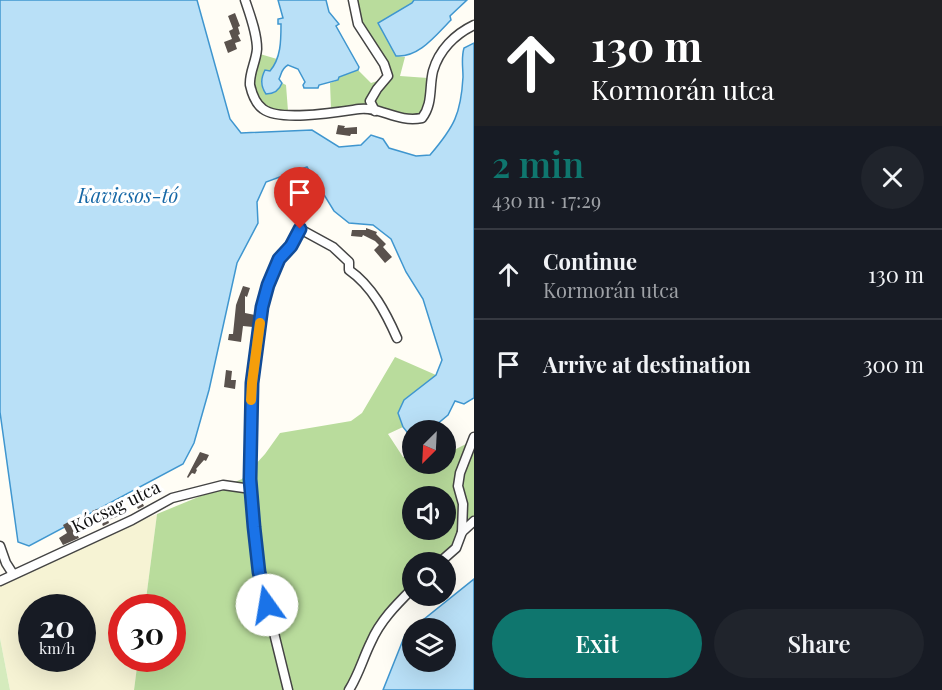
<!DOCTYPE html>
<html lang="en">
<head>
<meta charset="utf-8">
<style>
  :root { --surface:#171b24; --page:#20242c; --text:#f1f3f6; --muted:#9ea1a6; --line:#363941; --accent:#0f766e }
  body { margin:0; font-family:"Playfair Display",serif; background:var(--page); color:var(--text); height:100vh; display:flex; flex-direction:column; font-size:22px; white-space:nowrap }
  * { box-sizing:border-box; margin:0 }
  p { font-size:20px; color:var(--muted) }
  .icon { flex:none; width:33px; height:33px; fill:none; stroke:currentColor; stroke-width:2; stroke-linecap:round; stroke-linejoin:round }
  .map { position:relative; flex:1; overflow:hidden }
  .drawer { display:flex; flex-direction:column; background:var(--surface); width:468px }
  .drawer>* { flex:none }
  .banner { background:#202124; color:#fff; overflow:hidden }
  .needle { width:39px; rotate:204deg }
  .fabs { position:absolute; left:402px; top:420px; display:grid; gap:12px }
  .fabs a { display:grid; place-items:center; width:54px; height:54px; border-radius:50%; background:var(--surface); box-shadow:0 6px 24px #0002; font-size:30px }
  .speed { position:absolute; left:18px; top:594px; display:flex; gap:12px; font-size:30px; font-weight:700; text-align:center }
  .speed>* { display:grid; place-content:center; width:78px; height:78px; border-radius:50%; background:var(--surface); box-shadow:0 6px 24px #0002; line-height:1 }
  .speed small { font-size:15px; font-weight:400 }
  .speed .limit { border:9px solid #d22; background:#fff; color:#111 }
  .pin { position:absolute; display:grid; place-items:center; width:51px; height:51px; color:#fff; margin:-62px -26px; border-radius:50% 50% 50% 0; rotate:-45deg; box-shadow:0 0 6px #0007 }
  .pin .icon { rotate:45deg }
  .me { position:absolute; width:66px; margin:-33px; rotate:347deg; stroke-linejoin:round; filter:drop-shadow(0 0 4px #0008) }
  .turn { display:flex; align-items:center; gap:21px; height:126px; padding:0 18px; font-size:27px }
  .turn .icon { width:78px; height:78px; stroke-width:2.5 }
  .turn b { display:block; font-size:42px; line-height:51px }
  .round { display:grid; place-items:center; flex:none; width:63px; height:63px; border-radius:32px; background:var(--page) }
  .head { display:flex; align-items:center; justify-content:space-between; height:102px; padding:0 18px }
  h1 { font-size:36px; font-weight:600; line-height:45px; color:var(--accent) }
  .cta { display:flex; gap:12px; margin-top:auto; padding:12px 18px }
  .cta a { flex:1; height:69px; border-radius:36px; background:var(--accent); color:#fff; font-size:24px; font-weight:600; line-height:69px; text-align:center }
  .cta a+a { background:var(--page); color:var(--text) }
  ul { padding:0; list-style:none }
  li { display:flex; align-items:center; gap:18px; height:90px; padding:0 18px; border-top:2px solid var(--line) }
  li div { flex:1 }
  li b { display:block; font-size:22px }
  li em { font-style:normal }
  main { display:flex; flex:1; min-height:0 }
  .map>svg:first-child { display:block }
  .farmland { fill:#f6f3d4; fill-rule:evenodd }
  .green { fill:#d5ebbd }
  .forest { fill:#b9dc9c; fill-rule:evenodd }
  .water { fill:#b9e0f7; stroke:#3f96cf; stroke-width:1.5 }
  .building { fill:#5a524d }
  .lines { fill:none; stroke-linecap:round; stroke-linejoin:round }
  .minor-casing { stroke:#444; stroke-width:11 }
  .minor { stroke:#fff; stroke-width:8 }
  .route-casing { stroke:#114b97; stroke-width:15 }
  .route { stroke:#1a73e8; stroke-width:10 }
  .slow { stroke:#f59e0b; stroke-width:10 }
  .labels { text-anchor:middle; stroke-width:6; stroke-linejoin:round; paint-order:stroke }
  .street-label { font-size:18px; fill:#111; stroke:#fff }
  .water-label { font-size:20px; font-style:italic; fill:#1768a6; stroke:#fff }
</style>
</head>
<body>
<main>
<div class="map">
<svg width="474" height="690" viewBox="0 0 474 690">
  <rect width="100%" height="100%" fill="#fffdf5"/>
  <path class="farmland" d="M157 514 145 607 122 608V658L138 659 134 690H10L0 638V577ZM32 608H82V658H32Z"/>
  <polygon class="green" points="0,638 10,690 0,690"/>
  <g class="forest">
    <polygon points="355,0 414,0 396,56 405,57 400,76 428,78 424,110 417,116 331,109 330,83 338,80 339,77 358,70 371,83 390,77 361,23"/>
    <path d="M260 54 277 59C274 69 266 73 261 82L263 90 280 87 282 83 286 85 288 111C281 111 270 113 264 108 257 101 251 86 253 77 254 69 259 62 260 54Z"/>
    <path d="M395 357 436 375 404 400 398 413 403 427 388 434 403 457 412 458V464H446V454L474 440V527L435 562H412V587L374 628 346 690H134L138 659 172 658V608L145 607 157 514 242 479 265 454 280 433 351 421 362 413ZM412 496H446V530H412Z"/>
  </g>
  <g class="water">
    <path d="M0 0H197L230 119 241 133 312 130 339 147 361 145 371 135 383 139 389 148 416 156 430 155C454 127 461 114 463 77 463 67 461 58 464 48L474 43V398L464 404 455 401 448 415 430 430H412V437H411L403 427 398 413 404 400 436 375 442 360 423 299 406 272 391 239 373 225 349 223 334 211 307 167 266 182 257 202 258 223 237 263 209 390 194 443 183 464 29 546 18 542 0 412Z"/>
    <path d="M278 0H326L329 12 339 24 336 26 359 67 358 70 339 77 338 80 319 85 318 88H304L303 85 305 82 298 69 288 65C281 69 282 73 279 79L282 83C279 91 274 94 266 94 260 85 261 78 265 70L270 71C281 58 281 41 281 24H278V19L283 18Z"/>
    <path d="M414 0H467L450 16 451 20C436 35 419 58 396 56L378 23 412 3Z"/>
    <polygon points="474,579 474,690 383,690 405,635 412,629 412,662 446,662 446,628 413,628"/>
  </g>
  <g class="building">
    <polygon points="235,13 240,26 238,27 240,34 238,35 241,41 235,43 237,49 228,53 224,42 232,39 229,31 233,29 228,16"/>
    <polygon points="338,125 345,126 344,128 357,127 357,134 351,134 350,136 336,134"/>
    <polygon points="295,179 299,201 288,204 284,199 287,196 285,191 290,189 288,183"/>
    <polygon points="366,228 377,232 376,234 386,244 383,247 392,257 385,263 374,250 379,245 375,241 363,235 362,237 351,236 352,230 366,230"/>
    <polygon points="243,286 250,288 247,297 245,296 245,313 255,315 253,327 243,326 241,342 228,340 229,334 233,334 236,305"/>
    <polygon points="226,370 232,371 231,380 236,380 235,389 224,387"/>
    <polygon points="200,452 209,455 206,461 204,460 196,469 197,470 195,474 192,473 188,478 187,477"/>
    <polygon points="143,491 147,497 141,500 144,506 138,509 132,496"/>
    <polygon points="118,505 122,515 108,520 109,523 103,526 100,519 96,520 92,511 97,509 100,517 114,511 113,508"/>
    <polygon points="70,521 79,538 63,545 59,538 67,533 63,525"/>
  </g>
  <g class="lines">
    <defs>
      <g id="minor">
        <path d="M245 0C250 15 257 33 257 49 256 62 249 73 250 85 252 94 256 104 263 109 280 122 338 112 359 109 380 106 397 123 422 118 433 104 429 87 433 71 439 50 455 34 474 25"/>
        <polyline points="353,0 358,24 384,64 388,76 377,89 370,101 375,111"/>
        <polyline points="462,532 463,504 458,486 460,473 474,437"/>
        <polyline points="0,546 6,563 13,574"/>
        <polyline points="440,562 456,548 462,532 474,521"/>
        <polyline points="0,581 132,520 172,498 223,485 251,489"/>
        <path d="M288 690 259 572 254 527 251 479 252 383 262 307 268 285 279 259 291 246 300 229 333 247 349 262V270C372 286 386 313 397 338"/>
        <path d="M349 690C359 674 363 658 371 642 380 621 396 605 412 589"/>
      </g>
    </defs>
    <use href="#minor" class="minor-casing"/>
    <use href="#minor" class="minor"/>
  </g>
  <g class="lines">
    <defs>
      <polyline id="route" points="267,605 259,572 254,527 250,479 252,383 262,307 268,285 279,259 291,246 300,229"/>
    </defs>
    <use href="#route" class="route-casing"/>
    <use href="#route" class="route"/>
    <polyline class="slow" points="251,400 252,383 260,323"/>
  </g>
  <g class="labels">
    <g class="street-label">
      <text transform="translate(116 507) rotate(-26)" y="6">Kócsag utca</text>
    </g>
    <g class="water-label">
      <text x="128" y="203">Kavicsos-tó</text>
    </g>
  </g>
</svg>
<div class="fabs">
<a><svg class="needle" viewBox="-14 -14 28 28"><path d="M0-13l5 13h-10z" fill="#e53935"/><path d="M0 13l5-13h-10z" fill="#9ea1a6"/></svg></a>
<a><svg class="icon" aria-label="sound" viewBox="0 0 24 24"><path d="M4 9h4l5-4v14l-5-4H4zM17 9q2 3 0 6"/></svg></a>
<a><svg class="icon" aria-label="search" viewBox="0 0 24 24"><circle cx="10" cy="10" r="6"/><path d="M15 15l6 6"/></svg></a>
<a><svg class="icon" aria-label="layers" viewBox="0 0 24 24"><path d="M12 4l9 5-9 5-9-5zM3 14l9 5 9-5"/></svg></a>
</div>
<div class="speed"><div>20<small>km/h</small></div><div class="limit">30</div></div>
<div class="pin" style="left:300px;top:229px;background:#d93025"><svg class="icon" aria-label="arrive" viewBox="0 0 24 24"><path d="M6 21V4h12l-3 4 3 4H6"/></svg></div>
<svg class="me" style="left:267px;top:605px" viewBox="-20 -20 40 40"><circle r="19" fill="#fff"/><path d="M0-13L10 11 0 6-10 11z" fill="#1a73e8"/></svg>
</div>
<section class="drawer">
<div class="banner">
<div class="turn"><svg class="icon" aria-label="ahead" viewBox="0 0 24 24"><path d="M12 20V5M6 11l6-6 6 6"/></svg><div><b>130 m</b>Kormorán utca</div></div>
</div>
<div class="head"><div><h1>2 min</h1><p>430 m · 17:29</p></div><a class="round"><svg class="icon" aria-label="close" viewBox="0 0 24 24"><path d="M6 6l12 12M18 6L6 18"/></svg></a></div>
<ul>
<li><svg class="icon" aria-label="ahead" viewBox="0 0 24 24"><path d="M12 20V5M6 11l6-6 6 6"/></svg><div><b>Continue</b><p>Kormorán utca</p></div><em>130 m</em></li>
<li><svg class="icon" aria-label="arrive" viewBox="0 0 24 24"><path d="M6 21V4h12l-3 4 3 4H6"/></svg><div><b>Arrive at destination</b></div><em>300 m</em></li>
</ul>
<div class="cta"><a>Exit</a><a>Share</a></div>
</section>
</main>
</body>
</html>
